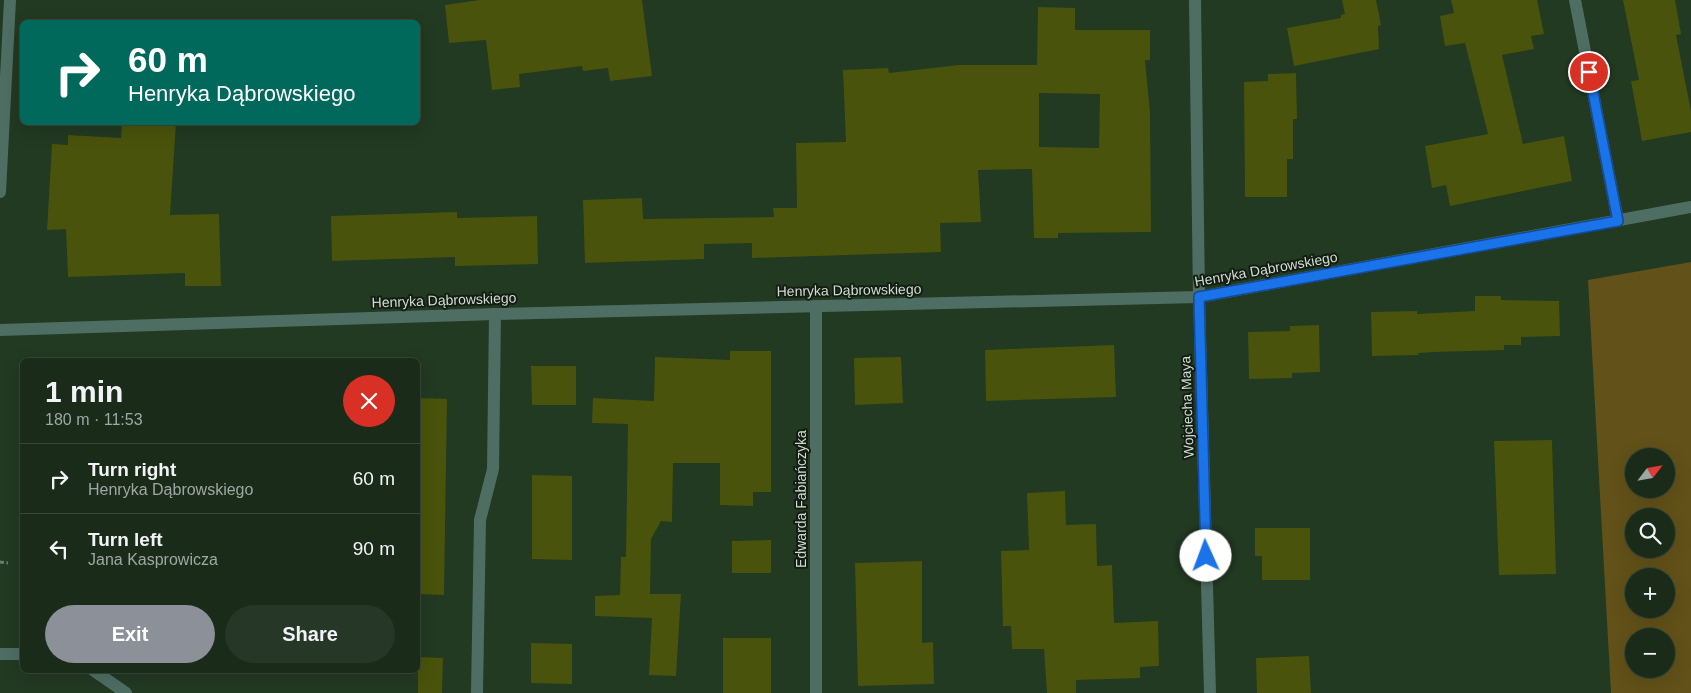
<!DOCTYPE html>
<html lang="en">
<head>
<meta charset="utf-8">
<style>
  :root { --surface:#1a2b1a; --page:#273727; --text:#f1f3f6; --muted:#9fa7a2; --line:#384739; --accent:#8c9099 }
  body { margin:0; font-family:Helvetica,sans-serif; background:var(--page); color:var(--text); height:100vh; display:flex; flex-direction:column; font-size:19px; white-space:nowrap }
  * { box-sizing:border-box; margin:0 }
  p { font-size:16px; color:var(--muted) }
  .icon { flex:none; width:28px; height:28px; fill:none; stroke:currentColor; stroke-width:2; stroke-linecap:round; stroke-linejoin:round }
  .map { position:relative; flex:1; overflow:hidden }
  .sheet { position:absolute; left:20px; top:358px; width:400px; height:315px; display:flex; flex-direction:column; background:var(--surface); border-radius:8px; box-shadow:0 5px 20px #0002,0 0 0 1px var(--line) }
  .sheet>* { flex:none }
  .banner { position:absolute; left:20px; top:20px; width:400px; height:105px; border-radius:8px; box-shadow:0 5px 20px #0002,0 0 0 1px var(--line); background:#00695c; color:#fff; overflow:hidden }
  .needle { width:32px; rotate:59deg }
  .controls { position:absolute; left:1625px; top:448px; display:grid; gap:10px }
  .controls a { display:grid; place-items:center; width:50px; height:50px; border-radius:50%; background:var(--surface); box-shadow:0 5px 20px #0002,0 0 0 1px var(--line); font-size:25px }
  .pin { position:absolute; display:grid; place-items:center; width:42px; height:42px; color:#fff; margin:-21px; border:2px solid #fff; border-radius:50%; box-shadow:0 1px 5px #0007 }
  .me { position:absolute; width:55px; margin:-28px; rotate:358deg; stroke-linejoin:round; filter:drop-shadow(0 0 4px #0008) }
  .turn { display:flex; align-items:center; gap:18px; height:105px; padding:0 25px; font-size:22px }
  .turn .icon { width:65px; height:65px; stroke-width:2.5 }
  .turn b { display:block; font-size:35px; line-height:42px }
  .round { display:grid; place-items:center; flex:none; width:52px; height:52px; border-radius:26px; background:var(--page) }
  .headline { display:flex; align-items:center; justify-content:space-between; height:85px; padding:0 25px }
  h1 { font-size:30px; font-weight:800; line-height:38px }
  .primary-button { display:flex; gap:10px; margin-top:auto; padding:10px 25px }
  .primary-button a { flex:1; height:58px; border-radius:30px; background:var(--accent); color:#fff; font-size:20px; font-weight:800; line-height:58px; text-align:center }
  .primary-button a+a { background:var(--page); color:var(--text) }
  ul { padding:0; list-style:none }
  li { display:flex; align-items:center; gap:15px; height:70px; padding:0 25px; border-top:1px solid var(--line) }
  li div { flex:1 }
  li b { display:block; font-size:19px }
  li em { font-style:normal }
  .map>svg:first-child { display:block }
  .green { fill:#625118; fill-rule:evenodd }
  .building { fill:#49530b; fill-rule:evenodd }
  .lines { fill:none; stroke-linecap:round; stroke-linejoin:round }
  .path { stroke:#6c7f6c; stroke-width:3; stroke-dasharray:4 2.5; stroke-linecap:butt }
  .street { stroke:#4e6e63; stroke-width:12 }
  .route-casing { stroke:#114b97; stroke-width:12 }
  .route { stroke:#1a73e8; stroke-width:9 }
  .labels { text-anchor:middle; stroke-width:4; stroke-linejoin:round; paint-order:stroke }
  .street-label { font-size:14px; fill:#d0ded0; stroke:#131d13 }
</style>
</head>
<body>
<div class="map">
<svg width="1691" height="693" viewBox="0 0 1691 693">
  <rect width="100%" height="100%" fill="#223922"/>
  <path class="green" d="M1691 262V693H1611L1588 280ZM1634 456H1666V489H1634ZM1634 516H1666V549H1634ZM1634 576H1666V609H1634ZM1634 636H1666V669H1634Z"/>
  <g class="building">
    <polygon points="480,0 642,0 652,76 610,81 608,68 583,71 582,66 519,74 520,87 492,90 486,40 449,43 445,5"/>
    <polygon points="1342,0 1376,0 1381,25 1378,26 1379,49 1294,66 1287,28 1341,18 1341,15 1345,14"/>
    <polygon points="1451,0 1537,0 1544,34 1531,36 1534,49 1502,55 1523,144 1564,136 1572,181 1450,206 1446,185 1432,188 1425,146 1488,134 1465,43 1445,46 1440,16 1454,13"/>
    <polygon points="1623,0 1675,0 1681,34 1676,35 1691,111 1691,132 1642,141 1631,81 1639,80"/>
    <path d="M1038 7 1075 8V30H1150V60H1145L1150 113 1151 232 1058 233V238H1034L1032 169 978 170 981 222 940 223 941 252 752 258V243L704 244V259L585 263 583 200 642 198 643 219 774 217 773 208H797L796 143 846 142 843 70 888 68 889 73 959 65H1037ZM1039 93 1100 94 1099 148 1039 147Z"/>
    <polygon points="1296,73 1297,119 1293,119 1293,159 1287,159 1287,197 1245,197 1244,82 1268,81 1268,74"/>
    <polygon points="139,122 176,122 170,215 219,214 221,286 185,286 185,273 68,277 66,229 47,230 52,144 68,145 68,135 121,138 122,124 138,125"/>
    <polygon points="457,212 457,218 537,216 538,264 455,266 455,257 332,261 331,216"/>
    <polygon points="1475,296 1501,296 1501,300 1559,301 1560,336 1521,337 1521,345 1504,345 1504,350 1434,352 1418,353 1419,355 1372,356 1371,312 1417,311 1417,314 1475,311"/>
    <polygon points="1319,325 1320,372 1292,373 1292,378 1249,379 1248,332 1290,331 1290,326"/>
    <polygon points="1114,345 1116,397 986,401 985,350"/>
    <polygon points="730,351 771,351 771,492 753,492 753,506 720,505 720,463 673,463 672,522 661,521 651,539 650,594 681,594 676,676 649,675 652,618 595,616 595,596 620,595 621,557 626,557 628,424 592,423 593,398 654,401 655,357 730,360"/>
    <polygon points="901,357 903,403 855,405 854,358"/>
    <polygon points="531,366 576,366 576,405 532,405"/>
    <polygon points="418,398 447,399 444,595 418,594"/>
    <polygon points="1552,440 1556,574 1499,575 1494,441"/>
    <polygon points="532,475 572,476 572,560 532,559"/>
    <polygon points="1065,491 1066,525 1096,524 1097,566 1112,565 1114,623 1158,621 1159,666 1140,667 1140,678 1076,680 1076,693 1047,693 1044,649 1012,649 1011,626 1003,626 1001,551 1029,550 1027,493"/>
    <polygon points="1255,528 1310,528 1310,580 1262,580 1262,556 1255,556"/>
    <polygon points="771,540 771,573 732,573 732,541"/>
    <polygon points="922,561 922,643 933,642 934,684 858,686 855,563"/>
    <rect x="723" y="638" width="48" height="55"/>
    <polygon points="531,643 572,644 572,684 531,683"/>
    <polygon points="1309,656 1311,693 1257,693 1256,658"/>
    <polygon points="418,657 443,658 442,693 418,693"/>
  </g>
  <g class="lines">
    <polyline class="path" points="0,562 8,563"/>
    <g class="street">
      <polyline points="1195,0 1199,297 1210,693"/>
      <polyline points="1575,0 1618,221"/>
      <polyline points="0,192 10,0"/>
      <polyline points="0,330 495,314 1199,297 1691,207"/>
      <polyline points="0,654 22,654"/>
      <polyline points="93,670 126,693"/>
      <polyline points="477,693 480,520 493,469 495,314"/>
      <polyline points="816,693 816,306"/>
    </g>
  </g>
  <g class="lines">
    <defs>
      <polyline id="route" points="1206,556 1199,297 1618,221 1589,72"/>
    </defs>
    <use href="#route" class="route-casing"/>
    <use href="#route" class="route"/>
  </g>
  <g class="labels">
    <g class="street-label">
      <text transform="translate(1266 269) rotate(-10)" y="5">Henryka Dąbrowskiego</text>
      <text transform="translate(849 290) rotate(-1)" y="5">Henryka Dąbrowskiego</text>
      <text transform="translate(444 300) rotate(-2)" y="5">Henryka Dąbrowskiego</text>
      <text transform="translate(1187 407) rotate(-92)" y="5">Wojciecha Maya</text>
      <text transform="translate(801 499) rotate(-90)" y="5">Edwarda Fabiańczyka</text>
    </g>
  </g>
</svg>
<div class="controls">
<a><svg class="needle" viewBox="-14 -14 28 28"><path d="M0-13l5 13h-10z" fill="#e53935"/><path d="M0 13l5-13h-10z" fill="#9fa7a2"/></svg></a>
<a><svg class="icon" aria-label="search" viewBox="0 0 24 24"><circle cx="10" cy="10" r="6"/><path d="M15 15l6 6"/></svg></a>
<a>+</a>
<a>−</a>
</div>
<div class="pin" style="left:1589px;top:72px;background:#d93025"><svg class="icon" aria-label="arrive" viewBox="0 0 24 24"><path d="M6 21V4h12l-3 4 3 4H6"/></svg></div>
<svg class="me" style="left:1206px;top:556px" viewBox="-20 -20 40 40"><circle r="19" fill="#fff"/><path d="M0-13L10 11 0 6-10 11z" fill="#1a73e8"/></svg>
<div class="banner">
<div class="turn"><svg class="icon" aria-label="right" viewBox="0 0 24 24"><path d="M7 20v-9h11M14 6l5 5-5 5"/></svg><div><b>60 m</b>Henryka Dąbrowskiego</div></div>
</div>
<section class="sheet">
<div class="headline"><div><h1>1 min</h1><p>180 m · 11:53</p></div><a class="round" style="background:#d93025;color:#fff"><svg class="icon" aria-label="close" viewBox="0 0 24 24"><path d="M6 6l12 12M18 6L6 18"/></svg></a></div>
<ul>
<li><svg class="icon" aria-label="right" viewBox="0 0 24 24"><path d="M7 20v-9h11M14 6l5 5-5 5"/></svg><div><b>Turn right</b><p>Henryka Dąbrowskiego</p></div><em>60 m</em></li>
<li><svg class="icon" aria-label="left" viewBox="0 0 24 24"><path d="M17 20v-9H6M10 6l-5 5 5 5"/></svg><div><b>Turn left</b><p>Jana Kasprowicza</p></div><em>90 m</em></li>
</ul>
<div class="primary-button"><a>Exit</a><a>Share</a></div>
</section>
</div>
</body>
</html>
